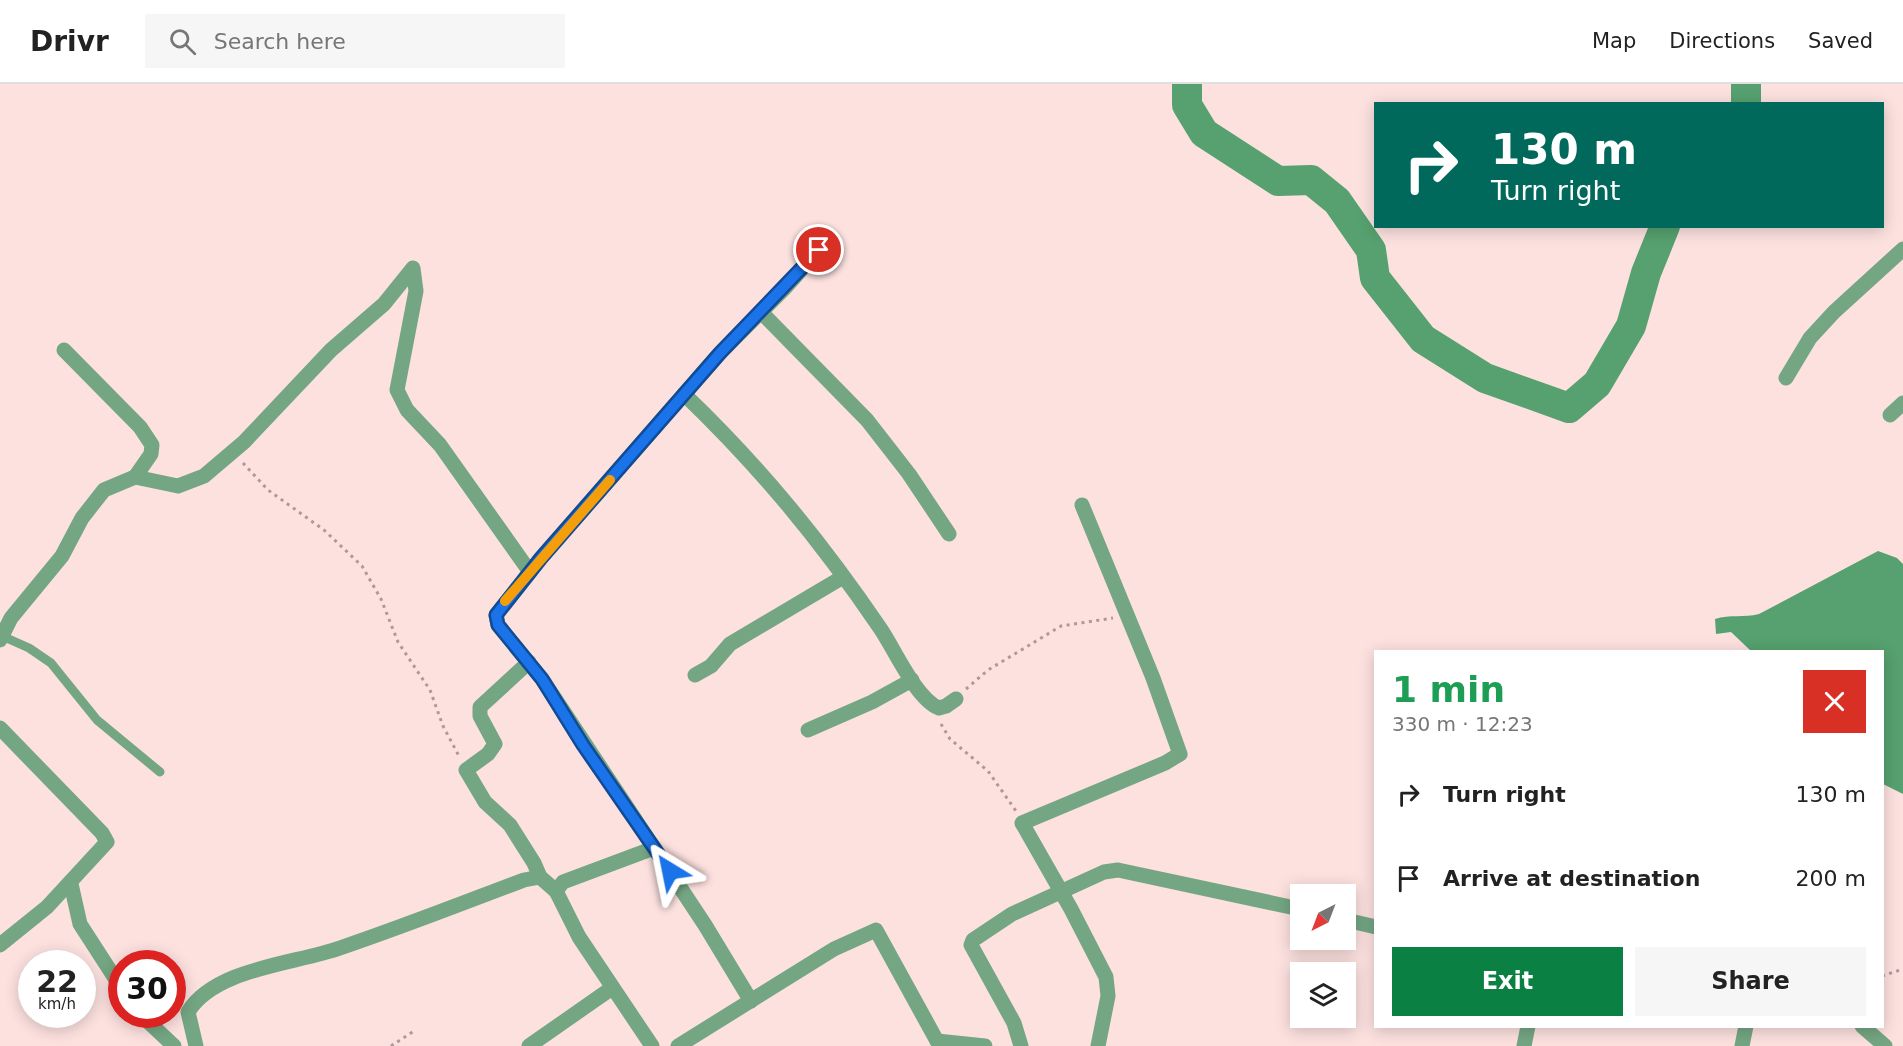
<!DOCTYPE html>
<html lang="en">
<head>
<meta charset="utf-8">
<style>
  :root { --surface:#fff; --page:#f6f6f6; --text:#222; --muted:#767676; --line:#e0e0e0; --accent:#0b8043 }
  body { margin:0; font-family:"DejaVu Sans",sans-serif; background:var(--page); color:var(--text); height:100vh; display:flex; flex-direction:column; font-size:22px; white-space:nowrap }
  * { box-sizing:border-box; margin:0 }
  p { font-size:20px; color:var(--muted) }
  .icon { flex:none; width:33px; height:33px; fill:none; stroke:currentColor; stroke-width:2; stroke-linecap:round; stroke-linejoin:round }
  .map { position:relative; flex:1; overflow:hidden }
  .details { position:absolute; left:1374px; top:566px; width:510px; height:378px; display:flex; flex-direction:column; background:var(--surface); border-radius:0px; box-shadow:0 3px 15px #0003 }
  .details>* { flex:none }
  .banner { position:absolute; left:1374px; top:18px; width:510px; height:126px; border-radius:0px; box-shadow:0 3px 15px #0003; background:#00695c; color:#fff; overflow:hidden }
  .needle { width:39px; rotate:222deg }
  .tools { position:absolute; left:1290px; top:800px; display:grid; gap:12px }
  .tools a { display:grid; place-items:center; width:66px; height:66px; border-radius:0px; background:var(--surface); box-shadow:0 3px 15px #0003; font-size:30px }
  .speed { position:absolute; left:18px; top:866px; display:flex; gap:12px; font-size:30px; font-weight:700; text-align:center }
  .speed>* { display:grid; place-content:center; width:78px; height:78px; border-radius:50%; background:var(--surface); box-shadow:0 3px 15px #0003; line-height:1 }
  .speed small { font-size:15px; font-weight:400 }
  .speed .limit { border:9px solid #d22; background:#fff; color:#111 }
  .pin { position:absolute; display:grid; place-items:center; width:51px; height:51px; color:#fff; margin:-26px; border:3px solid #fff; border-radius:50%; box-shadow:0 2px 6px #0007 }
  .me { position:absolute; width:66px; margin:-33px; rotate:325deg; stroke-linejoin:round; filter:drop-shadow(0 0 4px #0008) }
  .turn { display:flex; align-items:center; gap:21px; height:126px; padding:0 18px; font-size:27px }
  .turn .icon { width:78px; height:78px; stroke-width:2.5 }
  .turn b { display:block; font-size:42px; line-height:51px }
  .round { display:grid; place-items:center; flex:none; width:63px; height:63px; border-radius:0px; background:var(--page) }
  .overview { display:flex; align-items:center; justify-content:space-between; height:102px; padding:0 18px }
  h1 { font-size:36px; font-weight:600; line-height:45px; color:#1e9e55 }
  .button { display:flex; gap:12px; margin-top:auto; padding:12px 18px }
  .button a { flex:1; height:69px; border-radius:0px; background:var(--accent); color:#fff; font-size:24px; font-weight:600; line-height:69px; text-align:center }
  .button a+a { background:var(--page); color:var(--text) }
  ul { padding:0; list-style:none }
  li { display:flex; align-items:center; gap:18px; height:84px; padding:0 18px }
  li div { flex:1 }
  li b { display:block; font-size:22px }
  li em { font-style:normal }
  header { display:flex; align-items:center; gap:36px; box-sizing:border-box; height:84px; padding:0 30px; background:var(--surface); border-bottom:2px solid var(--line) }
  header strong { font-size:28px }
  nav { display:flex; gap:33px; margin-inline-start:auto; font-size:21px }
  .search { width:420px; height:54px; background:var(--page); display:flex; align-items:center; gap:15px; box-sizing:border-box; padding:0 21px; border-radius:0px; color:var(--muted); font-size:22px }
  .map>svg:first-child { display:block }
  .water { fill:#56a16f }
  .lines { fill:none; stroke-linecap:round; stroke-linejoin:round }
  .river { stroke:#56a16f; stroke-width:30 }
  .path { stroke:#ae9998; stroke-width:3; stroke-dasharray:3 4.5; stroke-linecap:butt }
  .lane { stroke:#74a683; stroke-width:9 }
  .street { stroke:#74a683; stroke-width:15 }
  .route-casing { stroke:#114b97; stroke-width:15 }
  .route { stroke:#1a73e8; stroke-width:10 }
  .slow { stroke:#f59e0b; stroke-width:10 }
</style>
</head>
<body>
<header>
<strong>Drivr</strong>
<div class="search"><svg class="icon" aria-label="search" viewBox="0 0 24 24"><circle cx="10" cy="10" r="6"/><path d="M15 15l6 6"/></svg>Search here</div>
<nav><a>Map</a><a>Directions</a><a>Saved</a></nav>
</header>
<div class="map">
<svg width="1903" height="962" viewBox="0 0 1903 962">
  <rect width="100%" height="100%" fill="#fce1df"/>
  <path class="water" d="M1878 467 1897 474 1903 480V710L1883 700 1882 567H1751L1731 548 1716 550 1715 535C1730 530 1744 534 1759 530Z"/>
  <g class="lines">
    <g class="river">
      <polyline points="1187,0 1187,21 1204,49 1278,97 1311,96 1337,117 1371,166 1375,194 1423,255 1485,294 1569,324 1597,300 1631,242 1646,189 1665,142"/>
      <polyline points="1746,20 1746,0"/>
    </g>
    <g class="path">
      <polyline points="243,379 268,406 324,446 362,482 381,515 398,558 430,606 443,642 460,674"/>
      <polyline points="966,605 988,586 1061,542 1113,534"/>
      <polyline points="941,640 950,655 988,687 1016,727"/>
      <polyline points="1882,892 1903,885"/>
      <polyline points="391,962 414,947"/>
    </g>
    <polyline class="lane" points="2,552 29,564 51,579 97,636 160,688"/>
    <g class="street">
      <polyline points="761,228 867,336 909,390 949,450"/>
      <polyline points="64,266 140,343 152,361 151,370 135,393"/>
      <polyline points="1786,294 1810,254 1834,228 1903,165"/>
      <path d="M684 310C761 384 820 456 880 544 894 564 916 615 939 624L946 622 956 615"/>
      <polyline points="1890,331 1903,319"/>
      <polyline points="1082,421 1153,594 1180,670 1165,679 1022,739 1071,825 1106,893 1108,912 1098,962"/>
      <polyline points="0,556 11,534 62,472 82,434 104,406 135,393 178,402 204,392 244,358 331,266 384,220 413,184 416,207 397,306 407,326 440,361 530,488"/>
      <polyline points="529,578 480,623 480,632 495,660 488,670 466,686 485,718 510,741 534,779 540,793"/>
      <polyline points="695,591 711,582 730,560 843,493"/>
      <polyline points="0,644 102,749 107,758 47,823 0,861"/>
      <polyline points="808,646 872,618 912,596"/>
      <polyline points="654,764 705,841 751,917"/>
      <polyline points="71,800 80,840 122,905"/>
      <polyline points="1346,836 1376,843"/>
      <polyline points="140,930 174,962"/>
      <polyline points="1862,942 1885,962"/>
      <polyline points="937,957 985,962"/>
      <path d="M196 962 188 928C215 884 295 880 340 864 402 843 463 819 524 796L540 793 556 807"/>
      <polyline points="529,962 612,904"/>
      <polyline points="652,962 579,853 556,807 563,798 654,764 542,595 498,541 496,531 541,474 720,269 784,205 819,166"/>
      <polyline points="678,962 834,865 876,846 937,957"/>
      <polyline points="1021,962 1014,939 971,861 973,856 1012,830 1104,788 1118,786 1300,825"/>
      <polyline points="1524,962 1528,942"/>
      <polyline points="1742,962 1746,942"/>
    </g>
  </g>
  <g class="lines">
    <defs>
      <polyline id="route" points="670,787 583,661 542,595 498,541 496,531 541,474 720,269 819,166"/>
    </defs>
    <use href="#route" class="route-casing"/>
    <use href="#route" class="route"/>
    <polyline class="slow" points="505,517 610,396"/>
  </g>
</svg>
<div class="tools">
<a><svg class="needle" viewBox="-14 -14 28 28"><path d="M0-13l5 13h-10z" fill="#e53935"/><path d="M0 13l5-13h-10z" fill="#767676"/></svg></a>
<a><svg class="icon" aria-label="layers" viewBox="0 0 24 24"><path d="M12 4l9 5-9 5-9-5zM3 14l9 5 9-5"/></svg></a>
</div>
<div class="speed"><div>22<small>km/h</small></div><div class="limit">30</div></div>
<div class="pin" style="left:819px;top:166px;background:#d93025"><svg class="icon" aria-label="arrive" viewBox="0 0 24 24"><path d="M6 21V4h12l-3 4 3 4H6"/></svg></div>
<svg class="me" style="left:670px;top:787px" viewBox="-20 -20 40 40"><path d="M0-17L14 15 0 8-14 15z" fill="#1a73e8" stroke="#fff" stroke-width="4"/></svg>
<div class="banner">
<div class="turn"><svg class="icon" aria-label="right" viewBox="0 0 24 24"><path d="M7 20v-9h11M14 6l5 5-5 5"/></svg><div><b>130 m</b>Turn right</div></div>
</div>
<section class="details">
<div class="overview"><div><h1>1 min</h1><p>330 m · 12:23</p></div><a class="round" style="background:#d93025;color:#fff"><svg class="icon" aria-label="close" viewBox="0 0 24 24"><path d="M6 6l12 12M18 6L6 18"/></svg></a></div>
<ul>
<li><svg class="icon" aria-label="right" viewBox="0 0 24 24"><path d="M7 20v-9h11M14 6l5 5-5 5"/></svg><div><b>Turn right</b></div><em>130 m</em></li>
<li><svg class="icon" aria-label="arrive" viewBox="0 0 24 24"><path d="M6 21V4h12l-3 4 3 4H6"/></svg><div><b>Arrive at destination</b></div><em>200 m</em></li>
</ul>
<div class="button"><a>Exit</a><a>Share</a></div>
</section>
</div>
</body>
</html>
